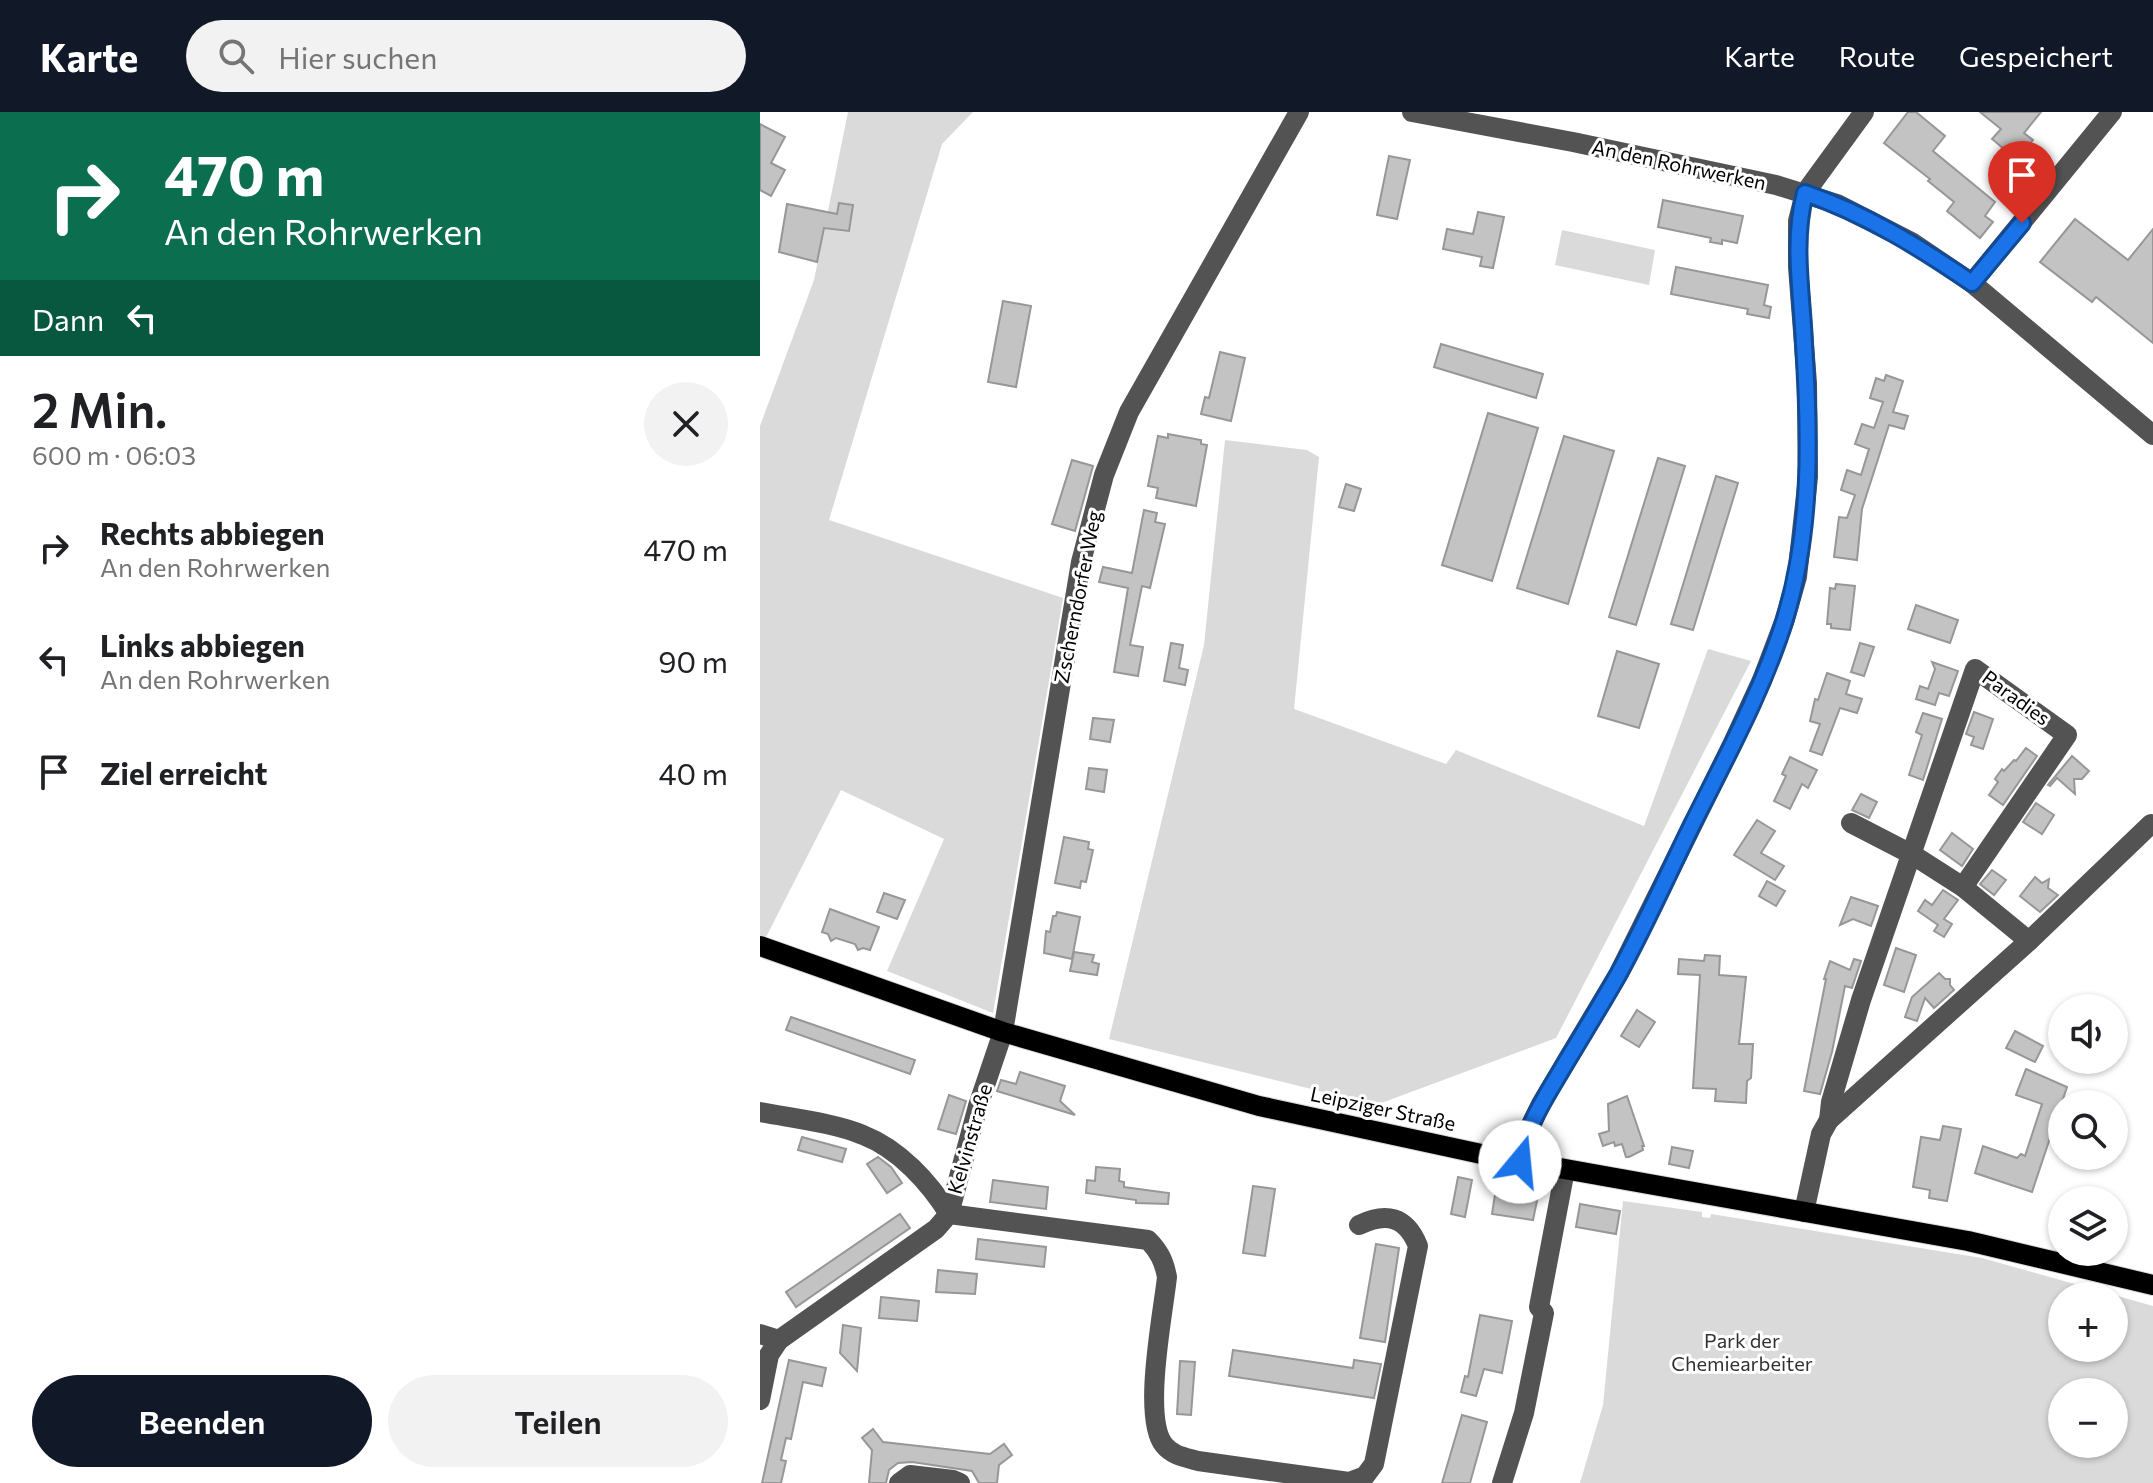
<!DOCTYPE html>
<html lang="de">
<head>
<meta charset="utf-8">
<style>
  :root { --surface:#fff; --page:#f2f2f2; --text:#202124; --muted:#757577; --accent:#111827 }
  body { margin:0; font-family:Commissioner,sans-serif; background:var(--page); color:var(--text); height:100vh; display:flex; flex-direction:column; font-size:30px; white-space:nowrap }
  * { box-sizing:border-box; margin:0 }
  p { font-size:26px; color:var(--muted) }
  .icon { flex:none; width:44px; height:44px; fill:none; stroke:currentColor; stroke-width:2; stroke-linecap:round; stroke-linejoin:round }
  .map { position:relative; flex:1; overflow:hidden }
  .side { display:flex; flex-direction:column; background:var(--surface); width:760px }
  .side>* { flex:none }
  .hud { background:#0b6e4f; color:#fff; overflow:hidden }
  .tools { position:absolute; left:1288px; top:882px; display:grid; gap:16px }
  .tools a { display:grid; place-items:center; width:80px; height:80px; border-radius:50%; background:var(--surface); box-shadow:0 2px 6px #0004; font-size:40px }
  .pin { position:absolute; display:grid; place-items:center; width:68px; height:68px; color:#fff; margin:-82px -34px; border-radius:50% 50% 50% 0; rotate:-45deg; box-shadow:0 0 8px #0007 }
  .pin .icon { rotate:45deg }
  .me { position:absolute; width:88px; margin:-44px; rotate:17deg; stroke-linejoin:round; filter:drop-shadow(0 0 6px #0008) }
  .turn { display:flex; align-items:center; gap:28px; height:168px; padding:0 32px; font-size:36px }
  .turn .icon { width:104px; height:104px; stroke-width:2.5 }
  .turn b { display:block; font-size:56px; line-height:68px }
  .then { display:flex; align-items:center; height:76px; padding:0 32px; background:#0003; gap:16px; font-size:30px }
  .round { display:grid; place-items:center; flex:none; width:84px; height:84px; border-radius:42px; background:var(--page) }
  .head { display:flex; align-items:center; justify-content:space-between; height:136px; padding:0 32px }
  h1 { font-size:48px; font-weight:600; line-height:60px }
  .primary-button { display:flex; gap:16px; margin-top:auto; padding:16px 32px }
  .primary-button a { flex:1; height:92px; border-radius:48px; background:var(--accent); color:#fff; font-size:32px; font-weight:600; line-height:92px; text-align:center }
  .primary-button a+a { background:var(--page); color:var(--text) }
  ul { padding:0; list-style:none }
  li { display:flex; align-items:center; gap:24px; height:112px; padding:0 32px }
  li div { flex:1 }
  li b { display:block; font-size:30px }
  li em { font-style:normal }
  header { display:flex; align-items:center; gap:48px; box-sizing:border-box; height:112px; padding:0 40px; background:var(--accent); color:#fff }
  header strong { font-size:38px }
  nav { display:flex; gap:44px; margin-inline-start:auto; font-size:28px }
  .search { width:560px; height:72px; background:var(--page); display:flex; align-items:center; gap:20px; box-sizing:border-box; padding:0 28px; border-radius:44px; color:var(--muted); font-size:30px }
  main { display:flex; flex:1; min-height:0 }
  .map>svg:first-child { display:block }
  .green { fill:#dadada; fill-rule:evenodd }
  .building { fill:#c3c3c3; stroke:#979797; stroke-width:2 }
  .lines { fill:none; stroke-linecap:round; stroke-linejoin:round }
  .major-casing { stroke:#dbdbdb; stroke-width:22 }
  .minor { stroke:#535353; stroke-width:20 }
  .major { stroke:#000; stroke-width:20 }
  .route-casing { stroke:#114b97; stroke-width:20 }
  .route { stroke:#1a73e8; stroke-width:14 }
  .labels { text-anchor:middle; stroke-width:6; stroke-linejoin:round; paint-order:stroke }
  .street-label { font-size:20px; fill:#000; stroke:#fff }
  .park-label { font-size:20px; fill:#313131; stroke:#fff }
</style>
</head>
<body>
<header>
<strong>Karte</strong>
<div class="search"><svg class="icon" aria-label="search" viewBox="0 0 24 24"><circle cx="10" cy="10" r="6"/><path d="M15 15l6 6"/></svg>Hier suchen</div>
<nav><a>Karte</a><a>Route</a><a>Gespeichert</a></nav>
</header>
<main>
<section class="side">
<div class="hud">
<div class="turn"><svg class="icon" aria-label="right" viewBox="0 0 24 24"><path d="M7 20v-9h11M14 6l5 5-5 5"/></svg><div><b>470 m</b>An den Rohrwerken</div></div>
<div class="then">Dann<svg class="icon" aria-label="left" viewBox="0 0 24 24"><path d="M17 20v-9H6M10 6l-5 5 5 5"/></svg></div>
</div>
<div class="head"><div><h1>2 Min.</h1><p>600 m · 06:03</p></div><a class="round"><svg class="icon" aria-label="close" viewBox="0 0 24 24"><path d="M6 6l12 12M18 6L6 18"/></svg></a></div>
<ul>
<li><svg class="icon" aria-label="right" viewBox="0 0 24 24"><path d="M7 20v-9h11M14 6l5 5-5 5"/></svg><div><b>Rechts abbiegen</b><p>An den Rohrwerken</p></div><em>470 m</em></li>
<li><svg class="icon" aria-label="left" viewBox="0 0 24 24"><path d="M17 20v-9H6M10 6l-5 5 5 5"/></svg><div><b>Links abbiegen</b><p>An den Rohrwerken</p></div><em>90 m</em></li>
<li><svg class="icon" aria-label="arrive" viewBox="0 0 24 24"><path d="M6 21V4h12l-3 4 3 4H6"/></svg><div><b>Ziel erreicht</b></div><em>40 m</em></li>
</ul>
<div class="primary-button"><a>Beenden</a><a>Teilen</a></div>
</section>
<div class="map">
<svg width="1393" height="1371" viewBox="0 0 1393 1371">
  <rect width="100%" height="100%" fill="#fff"/>
  <g class="green">
    <polygon points="88,0 213,0 182,32 69,408 303,486 233,901 127,859 184,727 81,678 0,837 0,314 54,168"/>
    <polygon points="802,118 895,138 889,173 795,153"/>
    <polygon points="465,328 547,338 559,345 534,597 686,652 696,638 884,714 948,537 991,549 796,926 616,993 349,927 444,533"/>
    <path d="M863 1089 942 1100V1105L950 1106 951 1102 1222 1146 1393 1194V1371H820L843 1293ZM1354 1184V1236H1302V1184ZM1354 1280V1332H1302V1280Z"/>
  </g>
  <g class="building">
    <polygon points="1148,0 1156,0 1185,24 1173,39 1235,90 1225,104 1233,110 1220,126 1187,99 1194,90 1168,69 1170,67 1124,31"/>
    <polygon points="1220,0 1281,0 1264,21 1273,28 1257,48 1232,27 1241,17"/>
    <polygon points="0,12 25,25 11,51 25,58 11,84 0,78"/>
    <polygon points="629,44 650,48 637,107 617,103"/>
    <polygon points="903,88 983,104 977,131 962,128 962,132 950,130 951,126 898,115"/>
    <polygon points="79,91 93,93 89,119 64,116 57,150 19,140 27,92 77,102"/>
    <polygon points="718,100 744,105 733,156 720,154 722,145 683,137 687,117 713,122"/>
    <polygon points="1315,107 1368,148 1393,117 1393,231 1336,185 1332,190 1280,150"/>
    <polygon points="916,155 1008,173 1004,193 1011,195 1009,206 987,202 988,197 911,182"/>
    <polygon points="243,189 271,194 256,275 228,270"/>
    <polygon points="681,232 783,262 776,286 674,255"/>
    <polygon points="460,240 485,246 471,309 441,302 445,285 449,286"/>
    <polygon points="1126,263 1143,269 1133,300 1148,304 1144,317 1129,313 1102,397 1097,448 1074,445 1079,405 1087,406 1095,383 1081,378 1087,358 1101,363 1109,337 1095,332 1102,312 1114,316 1123,290 1110,286 1116,266 1124,269"/>
    <polygon points="728,301 778,316 732,469 682,453"/>
    <polygon points="408,322 441,328 441,332 447,333 436,394 396,386 398,376 388,374 398,324 408,326"/>
    <polygon points="804,324 854,339 808,492 757,476"/>
    <polygon points="898,346 925,354 876,513 849,505"/>
    <polygon points="312,348 333,354 315,419 292,412"/>
    <polygon points="956,364 978,371 933,518 911,512"/>
    <polygon points="586,372 601,377 594,399 579,395"/>
    <polygon points="384,398 397,401 395,410 405,412 390,476 382,474 370,533 383,535 378,564 354,560 368,476 339,470 343,455 372,461"/>
    <polygon points="1076,472 1095,474 1090,518 1071,516 1071,512 1067,512 1070,476 1075,477"/>
    <polygon points="1156,493 1198,508 1190,531 1148,517"/>
    <polygon points="411,531 423,533 419,556 428,558 425,573 404,569"/>
    <polygon points="1100,531 1114,535 1104,564 1091,560"/>
    <polygon points="857,539 899,552 879,616 838,604"/>
    <polygon points="1172,550 1198,559 1189,584 1179,581 1175,593 1156,587 1160,574 1168,577 1175,557"/>
    <polygon points="1067,561 1090,569 1086,582 1102,587 1097,601 1080,596 1062,643 1050,639 1060,612 1050,609 1055,587 1058,588"/>
    <polygon points="1214,600 1233,607 1223,637 1211,633 1214,625 1206,622"/>
    <polygon points="1163,601 1182,607 1163,668 1149,663 1162,623 1156,620"/>
    <polygon points="333,606 354,608 350,630 330,627"/>
    <polygon points="1266,636 1277,644 1243,693 1229,683 1238,670 1235,667 1242,657 1244,659 1254,648 1256,649"/>
    <polygon points="1312,644 1329,659 1322,667 1314,667 1315,682 1297,666 1290,674 1288,673"/>
    <polygon points="1030,645 1057,658 1048,676 1042,672 1030,697 1014,689 1026,664 1022,662"/>
    <polygon points="329,656 347,658 344,680 326,677"/>
    <polygon points="1101,682 1117,690 1109,706 1092,698"/>
    <polygon points="1276,691 1294,703 1282,722 1263,710"/>
    <polygon points="997,708 1015,719 1001,741 1024,754 1015,768 974,743"/>
    <polygon points="1192,721 1213,737 1202,754 1180,738"/>
    <polygon points="304,725 329,730 328,737 333,738 326,770 321,769 320,776 295,771"/>
    <polygon points="1232,758 1246,768 1234,783 1220,772"/>
    <polygon points="1275,765 1282,771 1289,767 1288,776 1298,783 1280,800 1260,784"/>
    <polygon points="1007,769 1025,779 1016,794 999,784"/>
    <polygon points="1183,778 1198,788 1184,807 1192,812 1184,825 1174,819 1178,813 1158,799 1165,788 1172,793"/>
    <polygon points="124,781 145,788 137,807 117,800"/>
    <polygon points="1091,785 1118,794 1111,814 1093,807 1080,813"/>
    <polygon points="70,797 119,815 110,838 103,836 98,838 95,832 76,826 71,829 68,822 62,820"/>
    <polygon points="297,800 320,805 312,847 284,841 286,819 290,820 293,804 296,804"/>
    <polygon points="1136,836 1156,843 1144,880 1124,873"/>
    <polygon points="314,840 334,843 332,850 339,852 337,863 310,859"/>
    <polygon points="945,843 960,844 959,863 986,865 979,932 993,932 991,966 987,969 986,991 955,989 956,977 933,976 940,863 918,862 919,847 944,849"/>
    <polygon points="1094,847 1101,849 1092,876 1085,874 1072,940 1060,982 1044,979 1066,867 1064,867 1070,849 1090,858"/>
    <polygon points="1179,861 1185,867 1190,867 1190,873 1194,878 1174,896 1165,886 1157,909 1145,905 1152,885"/>
    <polygon points="877,898 895,910 879,935 861,924"/>
    <polygon points="31,905 155,948 150,962 26,918"/>
    <polygon points="1255,919 1283,934 1275,950 1246,936"/>
    <polygon points="1266,957 1307,975 1272,1080 1215,1061 1223,1034 1257,1046 1261,1042 1265,1044 1282,992 1256,983"/>
    <polygon points="260,960 305,974 300,989 315,1003 237,979 241,968 256,972"/>
    <polygon points="189,983 206,989 196,1022 178,1017"/>
    <polygon points="867,984 884,1034 882,1034 883,1038 869,1045 866,1045 862,1032 855,1034 854,1030 843,1034 839,1022 849,1019 848,992"/>
    <polygon points="1183,1014 1201,1017 1187,1089 1169,1086 1170,1078 1153,1075 1161,1025 1180,1028"/>
    <polygon points="42,1025 86,1037 82,1050 38,1038"/>
    <polygon points="912,1035 933,1039 929,1056 909,1052"/>
    <polygon points="118,1045 131,1055 142,1071 127,1081 107,1052"/>
    <polygon points="336,1055 360,1057 359,1069 364,1070 364,1075 409,1081 408,1092 376,1091 376,1088 326,1081 327,1068 335,1069"/>
    <polygon points="698,1065 712,1068 705,1105 691,1102"/>
    <polygon points="233,1068 288,1075 286,1097 230,1090"/>
    <polygon points="493,1074 515,1077 505,1144 483,1141"/>
    <polygon points="736,1076 767,1080 767,1082 778,1084 773,1108 732,1102"/>
    <polygon points="820,1092 860,1099 856,1122 816,1115"/>
    <polygon points="140,1102 150,1116 36,1195 26,1180"/>
    <polygon points="218,1127 286,1135 284,1155 216,1147"/>
    <polygon points="616,1132 639,1136 625,1230 600,1226"/>
    <polygon points="178,1158 217,1162 215,1182 176,1180"/>
    <polygon points="121,1185 159,1189 157,1209 119,1206"/>
    <polygon points="720,1203 752,1209 742,1261 724,1257 716,1284 701,1280 705,1264 708,1265"/>
    <polygon points="83,1213 101,1216 97,1259 80,1241"/>
    <polygon points="473,1238 593,1256 594,1248 621,1252 614,1286 469,1264"/>
    <polygon points="29,1248 66,1256 62,1274 43,1270 31,1327 26,1326 21,1348 26,1349 21,1371 2,1371"/>
    <polygon points="420,1249 435,1250 431,1303 417,1302"/>
    <polygon points="702,1303 727,1310 710,1371 682,1371"/>
    <polygon points="113,1317 123,1330 230,1342 244,1332 252,1343 239,1353 237,1371 219,1371 212,1359 152,1350 138,1351 129,1358 126,1371 109,1371 112,1338 102,1326"/>
  </g>
  <g class="lines">
    <defs>
      <polyline id="major" points="0,834 243,920 499,994 726,1043 1208,1129 1393,1173"/>
    </defs>
    <use href="#major" class="major-casing"/>
    <g class="minor">
      <polyline points="652,0 813,30 1016,73 1077,92 1153,131 1212,171 1393,323"/>
      <polyline points="1212,171 1352,0"/>
      <polyline points="1091,711 1153,743 1203,775 1269,829"/>
      <path d="M0 1000C31 1006 75 1011 103 1023 139 1037 169 1070 189 1102"/>
      <polyline points="1069,1008 1071,990 1101,888 1215,557 1307,623 1203,775"/>
      <polyline points="760,1050 766,1023 781,992 859,861 972,633 1002,568 1024,510 1037,465 1048,365 1047,271 1038,155 1038,109 1045,81 1104,0"/>
      <polyline points="1044,1100 1061,1022 1069,1008 1269,829 1391,712"/>
      <polyline points="189,1102 218,994 243,920 321,450 344,363 369,300 539,0"/>
      <path d="M0 1222 19 1228 176 1117 189 1102 388 1128C399 1139 404 1149 407 1165 403 1202 382 1306 404 1333 413 1344 425 1345 438 1349L589 1370 605 1364 614 1352 658 1134C646 1104 626 1100 599 1113"/>
      <polyline points="0,1288 9,1243 19,1228"/>
      <polyline points="139,1371 150,1363 193,1368 200,1371"/>
      <polyline points="742,1371 764,1301 784,1201 779,1195 805,1058"/>
    </g>
    <use href="#major" class="major"/>
  </g>
  <g class="lines">
    <defs>
      <path id="route" d="M760 1050C766 1013 787 983 805 952 823 922 841 893 858 863 885 814 908 762 933 711 966 645 1003 578 1025 507 1052 418 1050 324 1044 232 1042 181 1032 132 1045 81 1106 102 1159 135 1212 171L1262 111"/>
    </defs>
    <use href="#route" class="route-casing"/>
    <use href="#route" class="route"/>
  </g>
  <g class="labels">
    <g class="street-label">
      <text transform="translate(919 53) rotate(12)" y="7">An den Rohrwerken</text>
      <text transform="translate(318 485) rotate(-79)" y="7">Zscherndorfer Weg</text>
      <text transform="translate(1256 586) rotate(36)" y="7">Paradies</text>
      <text transform="translate(623 997) rotate(12)" y="7">Leipziger Straße</text>
      <text transform="translate(210 1027) rotate(-74)" y="7">Kelvinstraße</text>
    </g>
    <g class="park-label">
      <text x="982" y="1236">Park der<tspan x="982" dy="23">Chemiearbeiter</tspan></text>
    </g>
  </g>
</svg>
<div class="tools">
<a><svg class="icon" aria-label="sound" viewBox="0 0 24 24"><path d="M4 9h4l5-4v14l-5-4H4zM17 9q2 3 0 6"/></svg></a>
<a><svg class="icon" aria-label="search" viewBox="0 0 24 24"><circle cx="10" cy="10" r="6"/><path d="M15 15l6 6"/></svg></a>
<a><svg class="icon" aria-label="layers" viewBox="0 0 24 24"><path d="M12 4l9 5-9 5-9-5zM3 14l9 5 9-5"/></svg></a>
<a>+</a>
<a>−</a>
</div>
<div class="pin" style="left:1262px;top:111px;background:#d93025"><svg class="icon" aria-label="arrive" viewBox="0 0 24 24"><path d="M6 21V4h12l-3 4 3 4H6"/></svg></div>
<svg class="me" style="left:760px;top:1050px" viewBox="-20 -20 40 40"><circle r="19" fill="#fff"/><path d="M0-13L10 11 0 6-10 11z" fill="#1a73e8"/></svg>
</div>
</main>
</body>
</html>
